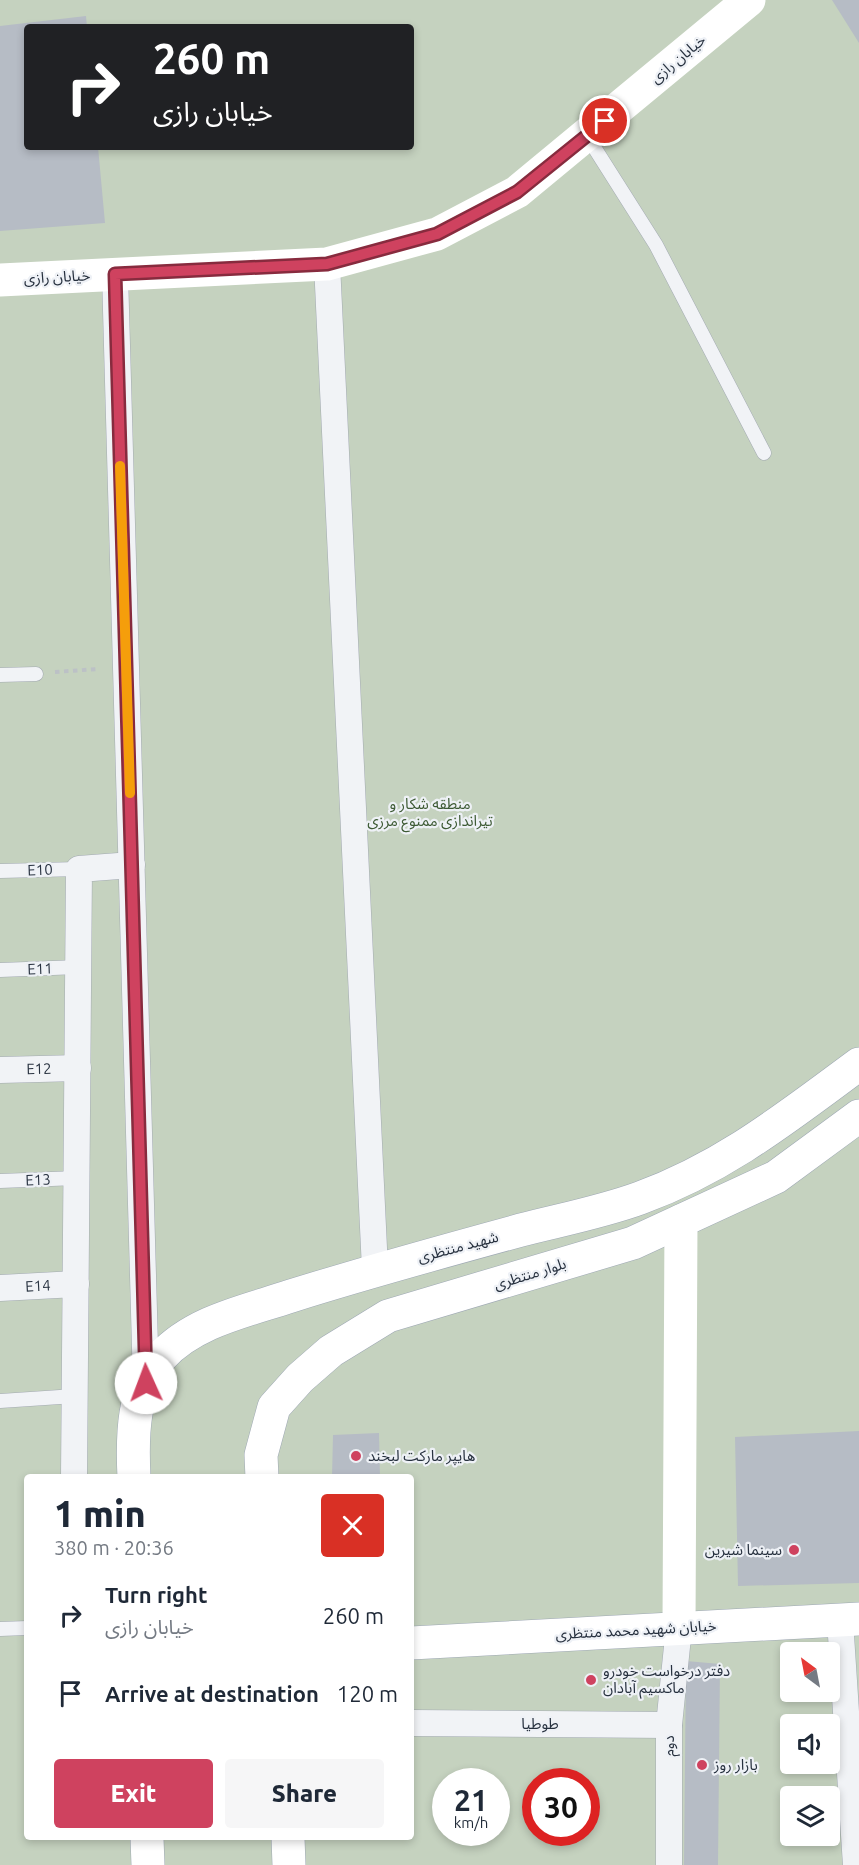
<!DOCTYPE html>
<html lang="en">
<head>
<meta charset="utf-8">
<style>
  :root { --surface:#fff; --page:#f6f6f7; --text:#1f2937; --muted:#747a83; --accent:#cf425f }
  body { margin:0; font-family:Ubuntu,"Noto Sans Arabic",sans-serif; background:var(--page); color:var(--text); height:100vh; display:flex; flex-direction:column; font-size:22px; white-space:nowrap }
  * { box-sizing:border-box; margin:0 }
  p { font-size:20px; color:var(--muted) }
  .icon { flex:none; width:33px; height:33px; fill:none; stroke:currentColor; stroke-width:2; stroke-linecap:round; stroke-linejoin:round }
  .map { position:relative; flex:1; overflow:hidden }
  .sheet { position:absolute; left:24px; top:1474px; width:390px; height:366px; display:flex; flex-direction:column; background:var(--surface); border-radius:6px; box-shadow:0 3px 9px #0003 }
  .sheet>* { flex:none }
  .hud { position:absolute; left:24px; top:24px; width:390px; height:126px; border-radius:6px; box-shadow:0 3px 9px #0003; background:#202124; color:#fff; overflow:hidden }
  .needle { width:39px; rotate:328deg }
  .tools { position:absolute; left:780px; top:1642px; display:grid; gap:12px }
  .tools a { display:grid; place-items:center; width:60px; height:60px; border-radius:6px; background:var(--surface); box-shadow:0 3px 9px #0003; font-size:30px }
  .speed { position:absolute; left:432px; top:1768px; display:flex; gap:12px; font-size:30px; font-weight:700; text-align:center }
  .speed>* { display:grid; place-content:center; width:78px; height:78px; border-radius:50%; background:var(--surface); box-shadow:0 3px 9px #0003; line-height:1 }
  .speed small { font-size:15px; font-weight:400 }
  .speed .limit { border:9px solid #d22; background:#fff; color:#111 }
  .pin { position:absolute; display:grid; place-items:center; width:51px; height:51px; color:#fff; margin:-26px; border:3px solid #fff; border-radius:50%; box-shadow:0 2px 6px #0007 }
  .me { position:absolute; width:66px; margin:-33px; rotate:358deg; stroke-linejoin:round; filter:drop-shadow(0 0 4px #0008) }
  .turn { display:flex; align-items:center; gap:21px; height:126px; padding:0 30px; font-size:27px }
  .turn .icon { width:78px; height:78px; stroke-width:2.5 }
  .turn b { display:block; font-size:42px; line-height:51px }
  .round { display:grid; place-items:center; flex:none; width:63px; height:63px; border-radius:6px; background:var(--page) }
  .overview { display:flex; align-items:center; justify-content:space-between; height:102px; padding:0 30px }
  h1 { font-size:36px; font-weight:800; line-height:45px }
  .button { display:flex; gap:12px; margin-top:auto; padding:12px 30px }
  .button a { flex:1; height:69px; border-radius:6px; background:var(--accent); color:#fff; font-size:24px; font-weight:800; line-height:69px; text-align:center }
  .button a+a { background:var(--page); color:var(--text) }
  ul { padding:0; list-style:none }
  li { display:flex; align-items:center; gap:18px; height:78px; padding:0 30px }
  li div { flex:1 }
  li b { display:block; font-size:22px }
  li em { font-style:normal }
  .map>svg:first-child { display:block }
  .green { fill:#c5d2bf; fill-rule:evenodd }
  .building { fill:#b6bcc5 }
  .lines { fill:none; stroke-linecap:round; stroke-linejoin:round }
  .lane-casing { stroke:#a3aab2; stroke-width:15 }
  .street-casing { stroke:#a3aab2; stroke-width:27 }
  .primary-casing { stroke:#9ea8b4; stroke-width:34 }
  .path { stroke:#bcc1c6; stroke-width:4; stroke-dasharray:4.5 4.5; stroke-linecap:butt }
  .lane { stroke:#f1f3f6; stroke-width:14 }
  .street { stroke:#f1f3f6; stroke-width:26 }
  .secondary { stroke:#fff; stroke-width:33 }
  .primary { stroke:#fff; stroke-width:33 }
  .route-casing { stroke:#872b3e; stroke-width:15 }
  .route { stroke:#cf425f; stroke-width:10 }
  .slow { stroke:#f59e0b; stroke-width:10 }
  .poi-dot { fill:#cf425f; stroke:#eef1f6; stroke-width:2 }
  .labels { text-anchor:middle; stroke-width:4.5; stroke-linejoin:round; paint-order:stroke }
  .street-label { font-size:15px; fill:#27313f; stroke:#eef1f6 }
  .park-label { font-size:15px; fill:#3e5b35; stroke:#eef1f6 }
  .poi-label { font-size:15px; fill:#27313f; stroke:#eef1f6; text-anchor:start }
</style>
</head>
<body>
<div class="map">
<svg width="859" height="1865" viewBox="0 0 859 1865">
  <rect width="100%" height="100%" fill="#dee3e8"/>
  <path class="green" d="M0 0H859V1865H0ZM27 27H411V147H27ZM27 1478H411V1838H27ZM790 1653H830V1692H790ZM790 1725H830V1764H790ZM446 1782H496V1833H446ZM536 1782H586V1833H536ZM790 1797H830V1836H790Z"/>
  <g class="building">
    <polygon points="832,0 859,0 859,43"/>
    <polygon points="86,16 87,27 27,27 27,147 98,147 105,223 0,231 0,26"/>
    <polygon points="859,1431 859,1583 738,1586 735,1437"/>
    <polygon points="379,1433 380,1478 332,1478 333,1435"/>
    <polygon points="686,1661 720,1664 718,1865 684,1865"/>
  </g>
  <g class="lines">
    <defs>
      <g id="lane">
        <polyline points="587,136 656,245 764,453"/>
        <polyline points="0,675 36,674"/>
        <polyline points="0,871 79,869"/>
        <polyline points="0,970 79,967"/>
        <polyline points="0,1181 77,1178"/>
        <polyline points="0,1401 75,1396"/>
        <polyline points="0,1629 27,1628"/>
      </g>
      <g id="street">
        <polyline points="327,264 375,1269"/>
        <polyline points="115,274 146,1383"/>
        <path id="s1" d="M0 1070 78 1068"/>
        <path id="s2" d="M0 1288 76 1284"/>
        <polyline points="74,1478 79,869 132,865"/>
        <polyline points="840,1620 856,1865"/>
        <polyline points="411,1723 669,1725"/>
        <polyline points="669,1865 669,1725 679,1627"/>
      </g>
      <g id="primary">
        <path d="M134 1478C132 1436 132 1390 161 1357 194 1321 246 1311 291 1296 367 1272 444 1251 521 1230 560 1220 602 1212 640 1198 725 1167 787 1117 859 1064"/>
        <polyline points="262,1478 261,1455 274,1407 300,1378 331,1351 388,1316 633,1243 776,1177 859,1116"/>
        <polyline points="411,1643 859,1619"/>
        <polyline points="147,1838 148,1865"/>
        <polyline points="288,1838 289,1865"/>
      </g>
    </defs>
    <use href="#lane" class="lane-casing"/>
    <use href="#street" class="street-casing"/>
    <use href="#primary" class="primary-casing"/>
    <polyline class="path" points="55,672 98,669"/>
    <use href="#lane" class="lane"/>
    <use href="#street" class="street"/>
    <g class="secondary">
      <polyline points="0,280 327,264 437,234 517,192 749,0"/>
      <polyline points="679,1627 681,1221"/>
    </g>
    <use href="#primary" class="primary"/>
  </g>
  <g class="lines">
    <defs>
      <polyline id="route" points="146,1383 115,274 327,264 437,234 517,192 605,121"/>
    </defs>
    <use href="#route" class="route-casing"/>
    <use href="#route" class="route"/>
    <polyline class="slow" points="120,466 130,793"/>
  </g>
  <g class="poi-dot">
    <circle cx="356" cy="1456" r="6"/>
    <circle cx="794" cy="1550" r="6"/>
    <circle cx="591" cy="1680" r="6"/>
    <circle cx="702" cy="1765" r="6"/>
  </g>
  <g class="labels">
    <g class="street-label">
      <text transform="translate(678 59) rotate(-40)" y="5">خیابان رازی</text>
      <text transform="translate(57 277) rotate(-3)" y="5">خیابان رازی</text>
      <text transform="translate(40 870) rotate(-2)" y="5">E10</text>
      <text transform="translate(40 969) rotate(-2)" y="5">E11</text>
      <text dy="5" stroke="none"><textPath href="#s1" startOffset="39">E12</textPath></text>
      <text transform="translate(38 1180) rotate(-2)" y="5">E13</text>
      <text transform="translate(458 1247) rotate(-15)" y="5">شهید منتظری</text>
      <text transform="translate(530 1274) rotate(-17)" y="5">بلوار منتظری</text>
      <text dy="5" stroke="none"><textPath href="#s2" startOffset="38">E14</textPath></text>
      <text transform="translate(636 1630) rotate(-3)" y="5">خیابان شهید محمد منتظری</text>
      <text x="540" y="1729">طوطیا</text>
      <text transform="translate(669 1746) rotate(-90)" y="5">دوم</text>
    </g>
    <g class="park-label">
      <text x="430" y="809">منطقه شکار و<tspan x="430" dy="17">تیراندازی ممنوع مرزی</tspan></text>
    </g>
    <g class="poi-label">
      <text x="368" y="1461">هایپر مارکت لبخند</text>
      <text x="782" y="1555" text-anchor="end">سینما شیرین</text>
      <text x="603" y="1676">دفتر درخواست خودرو<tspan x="603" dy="17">ماکسیم آبادان</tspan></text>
      <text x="714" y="1770">بازار روز</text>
    </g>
  </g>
</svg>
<div class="tools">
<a><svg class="needle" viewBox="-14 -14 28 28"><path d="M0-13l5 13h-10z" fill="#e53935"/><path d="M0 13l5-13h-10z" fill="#747a83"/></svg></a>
<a><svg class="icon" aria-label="sound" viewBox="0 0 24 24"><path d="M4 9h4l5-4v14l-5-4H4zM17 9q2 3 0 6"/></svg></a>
<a><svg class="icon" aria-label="layers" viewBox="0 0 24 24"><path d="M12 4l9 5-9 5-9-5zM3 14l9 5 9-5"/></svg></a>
</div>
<div class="speed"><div>21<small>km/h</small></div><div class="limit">30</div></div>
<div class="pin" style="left:605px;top:121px;background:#d93025"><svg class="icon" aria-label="arrive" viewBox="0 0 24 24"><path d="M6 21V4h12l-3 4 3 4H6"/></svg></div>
<svg class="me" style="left:146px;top:1383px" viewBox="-20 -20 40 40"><circle r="19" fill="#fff"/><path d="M0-13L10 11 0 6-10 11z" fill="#cf425f"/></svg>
<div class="hud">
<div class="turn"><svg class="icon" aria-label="right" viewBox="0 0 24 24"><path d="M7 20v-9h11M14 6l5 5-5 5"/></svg><div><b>260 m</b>خیابان رازی</div></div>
</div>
<section class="sheet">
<div class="overview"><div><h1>1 min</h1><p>380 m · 20:36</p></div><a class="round" style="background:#d93025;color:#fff"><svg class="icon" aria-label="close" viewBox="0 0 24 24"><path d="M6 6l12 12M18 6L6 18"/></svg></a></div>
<ul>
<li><svg class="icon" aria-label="right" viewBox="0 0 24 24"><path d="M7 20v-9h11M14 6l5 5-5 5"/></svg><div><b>Turn right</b><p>خیابان رازی</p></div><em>260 m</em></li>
<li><svg class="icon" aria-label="arrive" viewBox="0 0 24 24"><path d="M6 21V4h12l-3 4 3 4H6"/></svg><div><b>Arrive at destination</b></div><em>120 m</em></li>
</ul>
<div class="button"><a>Exit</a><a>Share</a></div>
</section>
</div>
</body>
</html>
